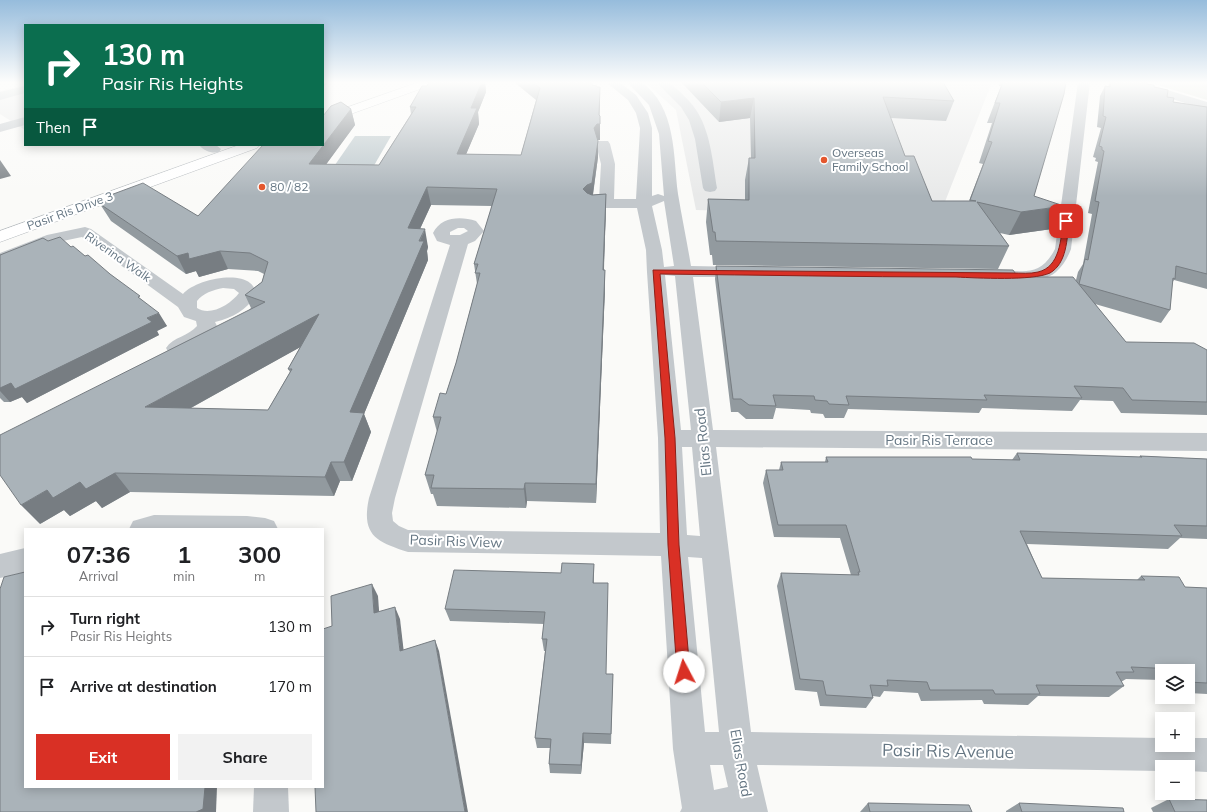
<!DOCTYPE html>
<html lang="en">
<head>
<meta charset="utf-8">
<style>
  :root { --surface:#fff; --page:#f2f2f2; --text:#202124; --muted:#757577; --line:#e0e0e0; --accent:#d93025 }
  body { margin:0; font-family:Mulish,sans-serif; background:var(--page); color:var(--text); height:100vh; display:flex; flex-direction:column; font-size:15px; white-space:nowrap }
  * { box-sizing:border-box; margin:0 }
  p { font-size:13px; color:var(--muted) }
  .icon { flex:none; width:22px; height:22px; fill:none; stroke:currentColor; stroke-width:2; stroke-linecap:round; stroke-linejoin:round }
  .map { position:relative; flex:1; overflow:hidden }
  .panel { position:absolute; left:24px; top:528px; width:300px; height:260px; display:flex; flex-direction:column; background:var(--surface); border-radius:0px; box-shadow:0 2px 10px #0003 }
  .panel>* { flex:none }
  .top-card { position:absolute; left:24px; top:24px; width:300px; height:122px; border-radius:0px; box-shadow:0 2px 10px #0003; background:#0b6e4f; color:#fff; overflow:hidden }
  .controls { position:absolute; left:1155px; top:664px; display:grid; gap:8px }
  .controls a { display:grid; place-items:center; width:40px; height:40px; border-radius:0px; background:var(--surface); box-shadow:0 2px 10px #0003; font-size:20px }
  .pin { position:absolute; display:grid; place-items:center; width:34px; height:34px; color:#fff; margin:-17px; border-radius:8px; box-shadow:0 2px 6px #0006 }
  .me { position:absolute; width:44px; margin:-22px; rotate:355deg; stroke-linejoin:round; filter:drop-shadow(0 0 3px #0008) }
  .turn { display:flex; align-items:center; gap:14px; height:84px; padding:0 12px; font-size:18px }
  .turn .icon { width:52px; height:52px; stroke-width:2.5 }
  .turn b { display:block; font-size:28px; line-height:34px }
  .then { display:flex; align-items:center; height:38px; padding:0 12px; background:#0003; gap:8px; font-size:15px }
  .eta { display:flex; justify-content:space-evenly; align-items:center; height:68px; text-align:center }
  .eta b { font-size:24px; font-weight:700; line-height:28px }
  .primary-button { display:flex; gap:8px; margin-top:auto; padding:8px 12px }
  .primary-button a { flex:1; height:46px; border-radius:0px; background:var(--accent); color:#fff; font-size:16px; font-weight:700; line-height:46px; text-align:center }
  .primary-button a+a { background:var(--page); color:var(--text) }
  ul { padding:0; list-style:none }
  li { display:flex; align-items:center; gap:12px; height:60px; padding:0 12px; border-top:1px solid var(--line) }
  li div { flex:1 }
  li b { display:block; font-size:15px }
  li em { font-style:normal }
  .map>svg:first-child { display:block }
  .built { fill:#e8e9e9 }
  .green { fill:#dadfd7 }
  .water { fill:#bbc7cb }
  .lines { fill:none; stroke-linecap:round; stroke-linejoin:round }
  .major-casing { stroke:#b5babe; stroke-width:1 }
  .minor { fill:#c3c8cc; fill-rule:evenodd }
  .major { fill:#fff; fill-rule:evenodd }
  .wall { fill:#929a9f; fill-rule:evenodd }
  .shaded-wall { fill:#777d82 }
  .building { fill:#aab3b9; stroke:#777d82; fill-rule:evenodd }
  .route { fill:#d93025; stroke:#8d1f18 }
  .poi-dot { fill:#e4572e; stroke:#fff; stroke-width:1.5 }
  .labels { text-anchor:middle; stroke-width:4; stroke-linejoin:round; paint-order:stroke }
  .far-poi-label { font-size:12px; fill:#657683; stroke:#fff; text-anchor:start }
  .far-street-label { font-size:12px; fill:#657683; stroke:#fff }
  .street-label { font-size:14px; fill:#657683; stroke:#fff }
  .near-street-label { font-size:17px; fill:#657683; stroke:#fff }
</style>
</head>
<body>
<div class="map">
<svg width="1207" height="812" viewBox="0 0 1207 812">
  <rect width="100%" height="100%" fill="#fafaf8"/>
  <g class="built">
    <polygon points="645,82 992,82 939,217 696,210 676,110"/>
    <polygon points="25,85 25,130 0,114 0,91"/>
  </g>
  <polygon class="green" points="1148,82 1207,82 1207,100"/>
  <polygon class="water" points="355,136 391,136 368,176 328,175"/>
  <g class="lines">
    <defs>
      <g id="major">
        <polygon points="419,82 436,82 434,84 323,124 323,116"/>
        <polygon points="239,145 259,145 257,148 0,242 0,231"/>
      </g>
    </defs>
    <use href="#major" class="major-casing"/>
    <g class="minor">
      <path d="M606 82H619L636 95 648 113 652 128V196L658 194 664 196 659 134 649 105 627 82H641C677 107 673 156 678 194 682 218 687 242 691 266L744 267 750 268 753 272 750 276 744 277H693L713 430 1207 433V451L716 447 751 732 1162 738V745H1188V738H1207V772L1188 771V767H1162V771L757 765 768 812H680L682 808 673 749 661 556 408 552C376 542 361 535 369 498L450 245 437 241 433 233C441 217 460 216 476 221L484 231 475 241 468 244 395 498 392 513 393 521 399 526 408 530 660 533 658 438 647 272 646 250 637 208H606L593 211 588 209 585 206 588 203 599 200 601 164 596 144 598 141H608L610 144 615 164 614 199H636L640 128 636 113 628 100ZM664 201 674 266 664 267 662 250 652 206ZM458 228H464L468 231 460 235H450V232ZM665 275 675 276 691 430H681ZM682 447H692L700 536 687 535ZM688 557 702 558 719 732H705ZM710 765H723L728 787 714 790Z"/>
      <path d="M656 82H669C679 91 691 101 698 113 711 135 713 164 717 188L715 191 710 192 705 191 703 188 695 139 689 120 681 107Z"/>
      <path d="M1078 82H1090L1071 249C1068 257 1063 266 1056 272 1042 285 998 283 981 279L978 275 981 271C1011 264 1036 286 1055 249Z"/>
      <polygon points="1123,82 1141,82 1207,102 1207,110 1125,84"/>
      <polygon points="25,86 25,93 0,100 0,92"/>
      <polygon points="25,117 25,125 0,132 0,124"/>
      <path d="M199 145H216L221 149 219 152C212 154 204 151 199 145Z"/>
      <path d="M85 227 91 229 183 294C194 281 235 271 250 283 253 285 255 289 257 293 247 310 234 317 215 322L217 326C207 340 187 357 169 353L166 348C173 337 189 336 197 326L196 321 184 317 178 307 82 237 58 242 0 264V253L47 235ZM223 288 234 289 239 293C231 304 210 317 197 308V301C203 293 213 290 223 288Z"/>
      <polygon points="154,515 247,516 265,518 274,521 278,529 129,529 133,521"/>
      <polygon points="25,548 25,572 0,578 0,554"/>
      <polygon points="254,787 288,787 289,812 253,812"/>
    </g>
    <use href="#major" class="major"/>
  </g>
  <g class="wall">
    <path d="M429 82H485L486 92 478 112 479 124 466 154 521 155 536 100 514 82H592V85L597 87 600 102 599 116 600 131V140H597L598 157 593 195 606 194 604 270H605V288L596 503 527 501 526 508 437 506 433 494H431L425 475 437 432 433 417 446 394 456 363 477 284 474 264 492 206 431 205 420 229 428 247 427 251 428 260 364 414 371 432 352 481H340L334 496 130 492 102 508 96 501 70 516 64 510 40 524 251 308 245 295 262 282 264 274 258 271 228 269 199 277 196 271 186 274 111 221 100 204 110 200 108 196 198 216 323 145 351 109 355 125 326 164 379 165 411 114 410 107 427 86ZM300 347 288 369 290 372 268 410 191 408Z"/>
    <polygon points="681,82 943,82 954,101 946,121 891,118 905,156 932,201 969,201 983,164 979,163 992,123 987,123 1001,86 999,86 1000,82 1066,82 1034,196 1052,229 1009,235 1000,233 1009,246 998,269 713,265 712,255 710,255 706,222 708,199 745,200 745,180 749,158 751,158 750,118 719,122"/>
    <polygon points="1110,82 1147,82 1147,84 1154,87 1173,102 1207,107 1207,289 1174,280 1172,283 1170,310 1161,323 1095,304 1126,342 1207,350 1207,415 1121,413 1113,401 1080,400 1072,411 982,408 979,413 848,409 844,418 825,418 823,414 811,413 810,410 776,408 773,419 746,419 738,412 731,412 715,279 716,266 1018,277 1076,280 1078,272 1083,264 1092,214 1088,213 1098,162 1095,161 1096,158 1093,157 1101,128 1097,127 1100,96 1105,86 1108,87"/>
    <polygon points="48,241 71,247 85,256 110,274 143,301 167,326 157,331 159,335 27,403 22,397 10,402 4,402 0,398 0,255"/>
    <polygon points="1017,453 1139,457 1140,456 1207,459 1207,539 1180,538 1168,549 1027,544 1042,578 1137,580 1141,576 1185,587 1207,588 1207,694 1188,693 1188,671 1162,671 1162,681 1161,680 1126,679 1121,682 1124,686 1109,697 1038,696 1028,705 984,704 982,700 921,701 918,693 884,691 880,697 873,696 873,698 866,708 820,706 817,692 795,690 777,586 781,573 851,575 840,538 774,537 763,483 766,470 779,470 781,462 825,462 826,457 1012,460"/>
    <polygon points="594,564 594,583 606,674 613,674 611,744 584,743 581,774 550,773 549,764 550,748 537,748 535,738 545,651 544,651 542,639 544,624 450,621 445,609 561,573"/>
    <polygon points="1169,799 1207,812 1153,812 1151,808"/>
    <polygon points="868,803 972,812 860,812"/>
    <polygon points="1019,803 1124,812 1006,812 1006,811"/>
  </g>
  <g class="shaded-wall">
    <polygon points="323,82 328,82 323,87"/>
    <polygon points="482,82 485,82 486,92 478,112 479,124 459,171 457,154 471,108"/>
    <polygon points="600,87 599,124 600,116 600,140 597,140 594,128 599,115"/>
    <polygon points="754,98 750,118 719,122 721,102"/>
    <polygon points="351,109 355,125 314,181 309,164"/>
    <polygon points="598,141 598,157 592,200 583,189"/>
    <polygon points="0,160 11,176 0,179"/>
    <polygon points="427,187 431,205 412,246 408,228"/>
    <polygon points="606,194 606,211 603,288 603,270"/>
    <polygon points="1064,206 1052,229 1009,235 1021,212"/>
    <polygon points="425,229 428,247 427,251 428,260 364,414 371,432 352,481 344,462 350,412"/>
    <polygon points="220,251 228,269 199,277 196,271 186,274 177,256 188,253"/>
    <polygon points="605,270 605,288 596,503 596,484"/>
    <polygon points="159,313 167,326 157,331 159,335 27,403 22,397 10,402 0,391 0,388"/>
    <polygon points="319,314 326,333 158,426 145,407"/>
    <polygon points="331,462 340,481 334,496 325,477"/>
    <polygon points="115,473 130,492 102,508 96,501 70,516 64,510 40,524 21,505 47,490"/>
    <polygon points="525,483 527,501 526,508 524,489"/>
    <polygon points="372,584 378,596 380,624 374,613"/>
    <polygon points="395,607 400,619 405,662 400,651"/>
    <polygon points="435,640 439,651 468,812 465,812"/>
    <polygon points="583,733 584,743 581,774 581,765"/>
    <polygon points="205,787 217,787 216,812 196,812"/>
  </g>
  <g class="building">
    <path d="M429 82H482L471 108H477L457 154 521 155 540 88 531 82H592V85L597 86V87H600L599 115 600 116V124H597L594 128 598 141 592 183 587 185 583 189 587 193 592 195 606 194 603 270H605L596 484 525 483 524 489 431 488 434 475H425L441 417H433L440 393 446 394 456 363 480 273H475L478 264H474L497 189 427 187 408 228 425 229 419 241H424L350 412 364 413 344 462H331L325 477 115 473 86 489 80 482 53 498 47 490 21 505 0 475V435L265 302 245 295 262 282 268 262 250 253 220 251 189 259 188 253 177 256 100 204 113 199 108 196 143 183 198 216 263 145H323V116L331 106 341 102 351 109 309 164 379 165 416 107H410L422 86H427ZM319 314 288 369H292L268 410 145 407Z"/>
    <polygon points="701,82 943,82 954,101 883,97 905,156 914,156 932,201 976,201 970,200 992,142 988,141 1000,103 995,103 1003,82 1066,82 1064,94 1034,196 1064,206 1021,212 977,202 1009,246 716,241 715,232 713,232 708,199 749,200 749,158 755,158 754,98 721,102"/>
    <polygon points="1111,82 1147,82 1147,84 1154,85 1154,87 1168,90 1167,97 1174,98 1173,102 1207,107 1207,274 1176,266 1175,279 1173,278 1170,310 1079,284 1085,259 1088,260 1099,202 1095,201 1104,151 1102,150 1102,147 1099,146 1106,117 1103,116 1105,86 1110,87"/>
    <polygon points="60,237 71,247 73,246 85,256 88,255 110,274 140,296 138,297 159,313 147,318 152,322 15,389 11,383 0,388 0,255 43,238 48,241"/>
    <polygon points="716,266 1013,270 1018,277 1073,277 1126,342 1194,343 1207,350 1207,402 1132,400 1123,388 1074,386 1082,398 984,395 987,400 846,396 849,405 829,404 827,401 815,400 814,396 773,395 776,406 749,405 741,399 733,399"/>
    <polygon points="1017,453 1142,457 1140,456 1207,459 1207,526 1174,525 1182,536 1020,531 1042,578 1145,580 1141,576 1179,577 1185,587 1207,588 1207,683 1188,682 1188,671 1178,671 1177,669 1131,667 1134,672 1116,672 1124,686 1036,685 1040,694 995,694 993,690 930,690 927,682 887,680 888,686 870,685 873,698 826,695 823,681 800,679 781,573 859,575 858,572 860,572 846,525 778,525 766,470 783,470 781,462 828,462 826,457 971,457 972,459 1020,460"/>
    <polygon points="562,563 594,564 593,583 608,583 606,674 613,674 611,734 583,733 581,765 549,764 551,739 535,738 547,639 542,639 545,612 445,609 454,570 561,573"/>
    <polygon points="25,572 25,787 205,787 203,809 196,812 0,812 0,589 4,577"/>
    <polygon points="372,584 374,613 395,607 400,651 435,640 465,812 316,812 315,787 323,787 323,629 332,626 331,596"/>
    <polygon points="1169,799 1207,800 1207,812 1175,812"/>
    <polygon points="868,803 969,805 972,812 870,812"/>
    <polygon points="1019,803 1123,808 1124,812 1022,812"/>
  </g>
  <linearGradient id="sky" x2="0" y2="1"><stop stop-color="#96bcdc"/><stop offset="0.42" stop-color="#fdfdfc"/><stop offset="1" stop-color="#fdfdfc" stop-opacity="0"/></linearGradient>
  <rect width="1207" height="196" fill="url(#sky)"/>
  <path class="route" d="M1066 219 1069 221C1067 239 1067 263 1050 273 1033 281 977 278 956 277 858 277 759 275 660 274L675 438 679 545 690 672 688 676 684 678 679 676 677 672 668 545 665 438 653 270 1012 273C1021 273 1030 274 1038 272 1060 267 1061 239 1063 221Z"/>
  <g class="poi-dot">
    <circle cx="824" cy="160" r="4"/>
    <circle cx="262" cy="187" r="4"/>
  </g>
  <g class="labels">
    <g class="far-poi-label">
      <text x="832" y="157">Overseas<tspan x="832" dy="14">Family School</tspan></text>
      <text x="270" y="191">80 / 82</text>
    </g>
    <g class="far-street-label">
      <text transform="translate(70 211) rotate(-20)" y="4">Pasir Ris Drive 3</text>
      <text transform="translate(118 257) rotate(35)" y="4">Riverina Walk</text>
    </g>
    <g class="street-label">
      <text x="939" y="445">Pasir Ris Terrace</text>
      <text transform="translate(703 442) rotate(-96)" y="5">Elias Road</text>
      <text transform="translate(456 541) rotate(2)" y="5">Pasir Ris View</text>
      <text transform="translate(741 763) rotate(80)" y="5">Elias Road</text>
    </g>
    <g class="near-street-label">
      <text transform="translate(948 751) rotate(1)" y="6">Pasir Ris Avenue</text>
    </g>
  </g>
</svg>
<div class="controls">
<a><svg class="icon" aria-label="layers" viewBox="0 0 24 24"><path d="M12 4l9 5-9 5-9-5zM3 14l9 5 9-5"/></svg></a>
<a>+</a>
<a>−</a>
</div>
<div class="pin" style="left:1066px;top:221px;background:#d93025"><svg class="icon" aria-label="arrive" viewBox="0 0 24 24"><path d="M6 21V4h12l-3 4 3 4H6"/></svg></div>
<svg class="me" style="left:684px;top:672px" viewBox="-20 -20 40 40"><circle r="19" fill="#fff"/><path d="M0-13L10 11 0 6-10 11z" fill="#d93025"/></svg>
<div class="top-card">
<div class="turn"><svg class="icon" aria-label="right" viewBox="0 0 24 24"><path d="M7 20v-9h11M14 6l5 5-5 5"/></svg><div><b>130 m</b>Pasir Ris Heights</div></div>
<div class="then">Then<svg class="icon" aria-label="arrive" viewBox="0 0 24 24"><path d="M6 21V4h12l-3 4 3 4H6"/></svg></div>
</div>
<section class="panel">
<div class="eta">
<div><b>07:36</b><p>Arrival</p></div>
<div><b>1</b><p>min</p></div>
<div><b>300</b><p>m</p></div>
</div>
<ul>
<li><svg class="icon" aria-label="right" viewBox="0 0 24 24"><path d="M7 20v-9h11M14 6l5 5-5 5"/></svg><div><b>Turn right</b><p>Pasir Ris Heights</p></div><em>130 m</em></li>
<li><svg class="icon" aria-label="arrive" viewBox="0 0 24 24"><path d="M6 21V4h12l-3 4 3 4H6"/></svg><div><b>Arrive at destination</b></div><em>170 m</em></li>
</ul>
<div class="primary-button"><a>Exit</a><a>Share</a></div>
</section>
</div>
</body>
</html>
